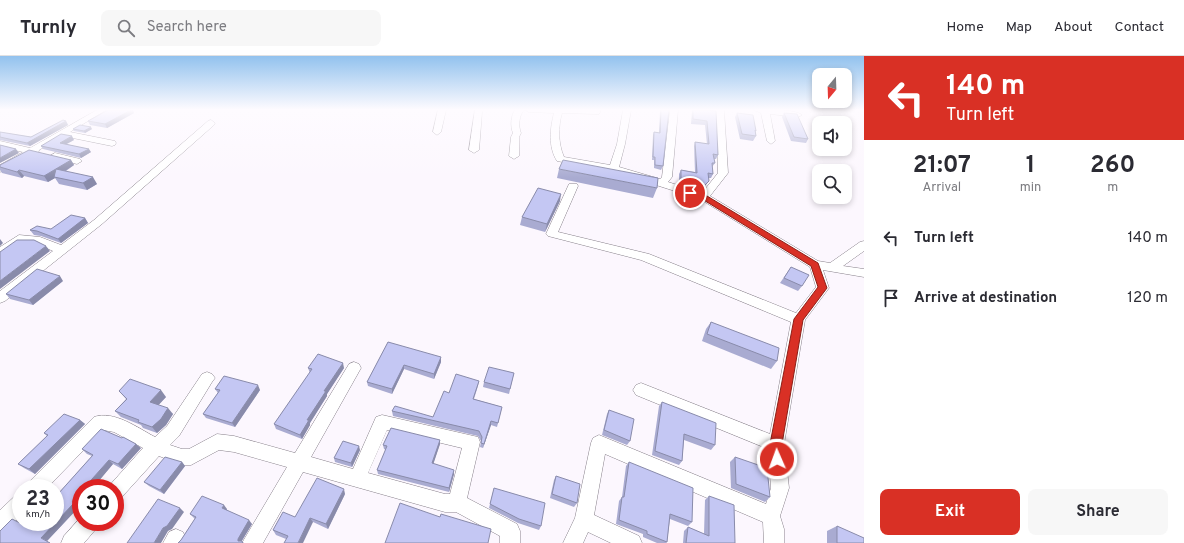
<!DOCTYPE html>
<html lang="en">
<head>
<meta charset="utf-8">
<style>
  :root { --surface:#fff; --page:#f7f7f7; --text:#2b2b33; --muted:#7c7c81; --line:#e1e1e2; --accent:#d93025 }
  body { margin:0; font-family:Overpass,sans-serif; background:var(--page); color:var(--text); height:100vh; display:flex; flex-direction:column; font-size:15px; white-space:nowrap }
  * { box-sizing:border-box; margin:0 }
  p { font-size:13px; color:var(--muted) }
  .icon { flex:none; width:22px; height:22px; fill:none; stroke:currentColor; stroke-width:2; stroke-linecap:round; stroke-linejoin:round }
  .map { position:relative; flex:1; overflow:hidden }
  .panel { display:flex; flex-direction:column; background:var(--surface); width:320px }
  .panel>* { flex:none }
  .guide { background:#d93025; color:#fff; overflow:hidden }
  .needle { width:26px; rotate:199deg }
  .controls { position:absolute; left:812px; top:12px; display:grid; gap:8px }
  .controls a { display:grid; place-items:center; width:40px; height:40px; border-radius:8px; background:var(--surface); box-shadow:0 2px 6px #0003; font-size:20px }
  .speed { position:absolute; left:12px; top:423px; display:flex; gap:8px; font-size:20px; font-weight:700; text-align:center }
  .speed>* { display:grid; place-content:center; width:52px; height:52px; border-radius:50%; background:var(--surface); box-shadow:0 2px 6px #0003; line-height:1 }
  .speed small { font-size:10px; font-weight:400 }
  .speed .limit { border:6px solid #d22; background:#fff; color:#111 }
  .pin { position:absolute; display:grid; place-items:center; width:34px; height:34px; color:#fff; margin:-17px; border:2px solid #fff; border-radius:50%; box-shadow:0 1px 4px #0007 }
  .me { position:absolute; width:44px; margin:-22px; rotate:358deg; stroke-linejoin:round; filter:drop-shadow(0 0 3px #0008) }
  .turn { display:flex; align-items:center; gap:14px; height:84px; padding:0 16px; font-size:18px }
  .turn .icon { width:52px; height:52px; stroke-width:2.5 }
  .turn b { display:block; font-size:28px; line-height:34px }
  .eta { display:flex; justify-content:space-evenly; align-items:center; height:68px; text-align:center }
  .eta b { font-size:24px; font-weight:700; line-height:28px }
  .primary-button { display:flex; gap:8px; margin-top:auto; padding:8px 16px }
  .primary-button a { flex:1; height:46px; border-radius:8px; background:var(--accent); color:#fff; font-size:16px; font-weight:700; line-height:46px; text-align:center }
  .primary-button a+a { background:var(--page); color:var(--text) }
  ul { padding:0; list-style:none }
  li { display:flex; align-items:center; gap:12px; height:60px; padding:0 16px }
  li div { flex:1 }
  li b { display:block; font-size:15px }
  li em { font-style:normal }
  header { display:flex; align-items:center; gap:24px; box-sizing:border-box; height:56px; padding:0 20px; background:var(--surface); border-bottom:1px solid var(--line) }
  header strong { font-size:19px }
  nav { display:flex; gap:22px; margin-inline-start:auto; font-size:14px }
  .search { width:280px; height:36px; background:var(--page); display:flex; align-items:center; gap:10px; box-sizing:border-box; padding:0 14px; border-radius:8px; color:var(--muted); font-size:15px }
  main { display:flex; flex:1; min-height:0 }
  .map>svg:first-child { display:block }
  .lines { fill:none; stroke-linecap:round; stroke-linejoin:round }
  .minor-casing { stroke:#87808a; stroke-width:1 }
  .minor { fill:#fff; fill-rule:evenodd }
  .wall { fill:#a9abd1 }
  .shaded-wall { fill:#898baa }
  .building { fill:#c4c7f3; stroke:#898baa }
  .route { fill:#d93025; stroke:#8d1f18 }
</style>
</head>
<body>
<header>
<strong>Turnly</strong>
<div class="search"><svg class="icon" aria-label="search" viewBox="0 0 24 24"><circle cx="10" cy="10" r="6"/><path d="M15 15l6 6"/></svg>Search here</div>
<nav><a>Home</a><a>Map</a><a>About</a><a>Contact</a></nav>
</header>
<main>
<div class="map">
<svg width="864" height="487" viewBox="0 0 864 487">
  <rect width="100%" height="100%" fill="#fcf7fe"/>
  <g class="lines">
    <defs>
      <g id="minor">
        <polygon points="97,54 106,54 70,76 115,85 116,87 115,89 112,90 63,80 39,94 38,98 32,98 0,116 0,109 23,96 0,91 0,85 30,92"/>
        <polygon points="438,54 446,54 441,76 437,79 433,76"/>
        <polygon points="475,54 484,54 482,56 479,94 474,97 469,94"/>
        <path d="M515 54H524C519 59 518 70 521 77L519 81V100L514 103 509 100 511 81 513 77C510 70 511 59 515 54Z"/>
        <path d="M525 54H601L599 58H596L562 57C558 71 558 87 564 101L610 109 617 88 623 54H631L625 88 619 111 660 123 662 121 670 54H678L672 121 668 126 702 137 718 117 716 54H724L728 117 710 140 818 205 830 207 860 186 864 185V195L843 210 864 213V221L823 214 829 232 805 264 784 388 789 432 780 460 784 473V487H764L763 466 605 398 594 459 639 480 642 487H611L588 476 583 487H563L575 462 591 387 593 382 599 379 766 448 771 432 768 393 636 339 633 334 636 329 641 327 770 378 791 266 641 204 548 180 546 178 569 128H577L578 130 558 176 649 198 796 257 816 231 810 211 700 143 612 115 557 105C548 91 550 72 554 57L529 56Z"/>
        <path d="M754 54C764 53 795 53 802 59L798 61 770 58 775 85 771 88 767 85 761 57Z"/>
        <polygon points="211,64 215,67 214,69 102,168 5,245 0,247 0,235 53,195 38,188 21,187 4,199 0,200 0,191 19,179 40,181 61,189 94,164 208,65"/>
        <polygon points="55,97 80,103 82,105 77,108 52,102 50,100"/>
        <path d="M354 306 359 308 361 312 311 401 353 413 376 361 382 359 478 381 480 386 467 442 517 468 520 475V487H500V480L456 456H445L303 416 263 487H242L287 411 234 396 219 394 191 409H182L159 400 121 442 115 445V432H108L109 430 143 392 114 376 103 374 47 432H26L29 426 94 361C114 354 138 372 155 381L167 370 202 318 207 316 212 318 215 322 212 326 179 380 170 389 182 393H189L217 378 234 380 295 397 349 308ZM387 374 462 392 450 438H445L368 417Z"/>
        <polygon points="21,437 21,459 7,475 0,477 0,454 15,440"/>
        <polygon points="81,461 81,466 98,466 96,473 84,487 61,487 64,480"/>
        <polygon points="176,473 183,476 186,483 184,487 163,487 169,476"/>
      </g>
    </defs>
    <use href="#minor" class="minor-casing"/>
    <use href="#minor" class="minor"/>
  </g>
  <g class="wall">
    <polygon points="660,54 669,54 663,110 661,114 654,112 654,104 652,104 653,79 654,76 659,77"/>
    <polygon points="692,54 706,54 718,99 716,103 714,103 715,107 712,111 713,118 711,122 708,122 706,129 703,133 679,128 679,118 681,114 695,116 694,90 695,86 707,88 705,69 691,68"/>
    <polygon points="134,57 107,72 90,69 88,65"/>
    <polygon points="737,57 756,75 755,77 756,80 753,85 740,83 735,61"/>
    <polygon points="784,57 808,83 806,87 791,85 782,61"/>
    <polygon points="66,65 68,69 30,90 0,84 0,76 31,81"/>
    <polygon points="73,73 92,73 85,77 74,75"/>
    <polygon points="74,84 67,88 91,96 81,102 43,93 41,90"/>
    <polygon points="71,104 74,109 66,115 97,128 87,134 59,128 55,122 48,126 24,120 22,122 2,117 0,114 0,109"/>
    <polygon points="559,113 657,132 653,142 557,122"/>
    <polygon points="560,145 545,176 520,169 522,161"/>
    <polygon points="85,162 88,167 61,187 41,180 34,179 30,174 51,173"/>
    <polygon points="791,211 802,230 798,235 780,227"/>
    <polygon points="63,225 33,249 10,243 6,238"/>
    <polygon points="711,266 777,305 771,313 702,285 706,273"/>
    <polygon points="388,286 441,306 434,323 404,313 392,338 368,330 367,326"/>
    <polygon points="308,312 344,312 327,338 327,340 310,367 310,369 302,383 276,373 274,368 310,317"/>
    <polygon points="514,317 509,338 483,331 484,326"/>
    <polygon points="479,325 478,330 474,343 502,351 497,371 491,369 483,392 480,391 481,385 478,380 393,360 392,355 433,361"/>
    <polygon points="215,333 260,334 235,371 206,362 203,358 218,337"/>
    <polygon points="119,335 166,341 158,349 173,358 166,369 157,377 143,372 141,369 121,361 115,355 126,343"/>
    <polygon points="662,346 715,389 711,394 684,384 682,405 679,409 652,399 659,350"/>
    <polygon points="609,354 630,385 627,389 602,379 607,358"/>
    <polygon points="80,364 85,368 35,418 24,412 18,408 47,380 44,377"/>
    <polygon points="440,384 440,388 433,408 454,418 449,436 378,418 377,414 386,394 384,393 383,389"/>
    <polygon points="141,392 122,413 113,408 77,450 79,451 47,485 22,468 58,438 92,400 87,398 82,393"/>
    <polygon points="360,394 352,411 335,406 334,402"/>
    <polygon points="735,401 770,441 765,446 731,432 730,406"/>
    <polygon points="182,406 185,410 164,438 149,430 144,426"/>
    <polygon points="629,406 692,466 688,470 670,463 667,486 666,487 657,487 643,481 643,478 616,468 619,445 622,441 626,410"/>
    <polygon points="556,420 577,447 574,451 550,442 554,424"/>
    <polygon points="494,432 541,470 539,474 518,467 489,452"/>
    <polygon points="345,438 328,473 313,466 286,483 276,479 273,474 295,461"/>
    <polygon points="709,440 735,487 683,487 684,475 688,471 704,478 705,444"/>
    <polygon points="227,453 227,454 252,468 242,485 244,487 178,487 181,484 195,463 190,458"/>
    <polygon points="837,470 864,487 827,487 827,475"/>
  </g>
  <g class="shaded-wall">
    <polygon points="131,54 133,54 134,57 107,72 105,68"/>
    <polygon points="66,65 68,69 30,90 27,87"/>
    <polygon points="91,71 92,73 85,77 84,75"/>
    <polygon points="72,80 74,84 62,90 60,87"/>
    <polygon points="16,93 19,97 0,107 0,102"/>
    <polygon points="89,93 91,96 81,102 79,98"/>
    <polygon points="71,104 74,109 56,121 54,121 55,122 48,126 44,120"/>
    <polygon points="19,114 24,120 22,122 17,116"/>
    <polygon points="93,121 97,128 87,134 83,127"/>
    <polygon points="561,138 560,145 545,176 547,168"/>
    <polygon points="85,162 88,167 61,187 58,183"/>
    <polygon points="0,183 3,187 0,190"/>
    <polygon points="46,190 50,195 0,233 0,225"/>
    <polygon points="60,220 63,225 33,249 29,244"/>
    <polygon points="441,301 441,306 434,323 434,318"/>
    <polygon points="343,307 344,312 327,338 327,340 310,367 310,369 302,383 300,379 307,364 324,335"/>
    <polygon points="404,309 404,313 392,338 392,333"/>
    <polygon points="258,329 260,334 235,371 232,367"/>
    <polygon points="161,334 166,341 155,353 150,346"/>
    <polygon points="168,352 173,358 166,369 157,377 152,371"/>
    <polygon points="80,364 85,368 35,418 29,413"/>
    <polygon points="491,365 491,369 483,392 484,388"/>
    <polygon points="440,384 440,388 432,412 432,407"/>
    <polygon points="136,388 141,392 122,413 118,408"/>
    <polygon points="359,390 360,394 352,411 351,407"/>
    <polygon points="109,404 113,408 93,432 84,432"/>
    <polygon points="182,406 185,410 164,438 160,434"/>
    <polygon points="454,414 454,418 449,436 449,432"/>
    <polygon points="344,433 345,438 328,473 326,468"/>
    <polygon points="81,435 81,446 77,450 79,451 47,485 41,482"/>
    <polygon points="224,449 227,453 226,456 222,452"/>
    <polygon points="180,452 184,456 172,473 168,475 161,487 154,487 163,472"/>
    <polygon points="310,462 313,466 303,487 298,487"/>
    <polygon points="249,464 252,468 241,486 238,485 238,483"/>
  </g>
  <g class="building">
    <polygon points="108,54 131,54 105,68 88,65"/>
    <polygon points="661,54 669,54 663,110 655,109 655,101 653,101 654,76 660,77"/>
    <polygon points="693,54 706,54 716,55 718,99 713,98 715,107 712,107 713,118 708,117 709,125 705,129 681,124 681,114 697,117 695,86 709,88 707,65 693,63"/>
    <polygon points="737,57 753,59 756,75 755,74 756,80 742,78"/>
    <polygon points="784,57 797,58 808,83 794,81"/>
    <polygon points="63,64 66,65 27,87 0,81 0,76 31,81"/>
    <polygon points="80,69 91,71 84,75 73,73"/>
    <polygon points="61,78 72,80 60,87 89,93 79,98 41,90"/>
    <polygon points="0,89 16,93 0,102"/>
    <polygon points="29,94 71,104 44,120 19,114 17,116 0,111 0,109"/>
    <polygon points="563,104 658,122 657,132 559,113"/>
    <polygon points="56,113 93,121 83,127 54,121"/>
    <polygon points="538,132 561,138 547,168 522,161"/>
    <polygon points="71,159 85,162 58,183 37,175 30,174 37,170 51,173"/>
    <polygon points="17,184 34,184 46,190 0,225 0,196"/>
    <polygon points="791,211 809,219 802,230 784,222"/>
    <polygon points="37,213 60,220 29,244 6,238"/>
    <polygon points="711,266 779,292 777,305 707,278"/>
    <polygon points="388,286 441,301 434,318 404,309 392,333 367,326"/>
    <polygon points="318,298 343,307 324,335 326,335 307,364 309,364 300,379 274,368 312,313 308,312"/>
    <polygon points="489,311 514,317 510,333 484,326"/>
    <polygon points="456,318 479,325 473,343 502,351 498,367 491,365 484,388 481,387 482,381 479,375 392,355 395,350 433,361 444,335 449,337"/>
    <polygon points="224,320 258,329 232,367 203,358 220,334 215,333"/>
    <polygon points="130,323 161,334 150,346 168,352 161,363 152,371 138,366 139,364 115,355 127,343 119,335"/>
    <polygon points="662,346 716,367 715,389 684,378 682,405 655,395"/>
    <polygon points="609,354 634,363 630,385 604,374"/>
    <polygon points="64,358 80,364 29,413 18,408 48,379 44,377"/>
    <polygon points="391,372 440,384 432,407 454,414 449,432 377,414 387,390 383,389"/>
    <polygon points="101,373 122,382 123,381 136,388 118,408 109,404 84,432 81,432 81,435 72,446 74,447 41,482 50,487 0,487 0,475 12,463 22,468 24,466 55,466 55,436 58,438 93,399 82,393"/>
    <polygon points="343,385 359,390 351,407 334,402"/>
    <polygon points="165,401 182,406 160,434 144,426"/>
    <polygon points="735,401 767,412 770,441 736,428"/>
    <polygon points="629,406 693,432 692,466 670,458 667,486 647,478 647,475 619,464 622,441 624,441"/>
    <polygon points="556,420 580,428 577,447 552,438"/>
    <polygon points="317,422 344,433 326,468 310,462 298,487 284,487 288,480 273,474 283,456 295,461"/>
    <polygon points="494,432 545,447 541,470 519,463 490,448"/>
    <polygon points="202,440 224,449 222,452 249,464 238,483 238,485 242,485 242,486 243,487 178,487 181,484 196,461 190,458"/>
    <polygon points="709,440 734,449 735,487 686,487 688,471 709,480"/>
    <polygon points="158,443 180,452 167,470 163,472 154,487 127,487"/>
    <polygon points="400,447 440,461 441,458 491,473 488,487 385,487"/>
    <polygon points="837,470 864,482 864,487 837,487"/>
  </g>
  <linearGradient id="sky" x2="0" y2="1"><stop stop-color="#92c2ee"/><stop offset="0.44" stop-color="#fefbff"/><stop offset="1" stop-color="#fefbff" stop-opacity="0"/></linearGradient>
  <rect width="864" height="122" fill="url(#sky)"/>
  <polygon class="route" points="687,135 707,140 818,207 827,232 803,264 782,388 783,403 782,407 777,408 773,407 770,388 794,263 818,231 811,210 702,143 687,138"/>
</svg>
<div class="controls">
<a><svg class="needle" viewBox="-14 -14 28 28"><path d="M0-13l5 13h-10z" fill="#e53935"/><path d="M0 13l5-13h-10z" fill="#7c7c81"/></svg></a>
<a><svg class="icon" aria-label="sound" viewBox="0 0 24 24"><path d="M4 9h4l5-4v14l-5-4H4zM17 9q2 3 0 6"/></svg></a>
<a><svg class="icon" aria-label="search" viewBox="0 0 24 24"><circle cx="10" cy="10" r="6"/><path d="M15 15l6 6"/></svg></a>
</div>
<div class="speed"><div>23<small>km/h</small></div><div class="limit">30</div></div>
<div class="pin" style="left:690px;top:137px;background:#d93025"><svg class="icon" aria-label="arrive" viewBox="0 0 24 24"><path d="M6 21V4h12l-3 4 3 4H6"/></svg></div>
<svg class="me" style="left:777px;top:403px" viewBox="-20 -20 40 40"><circle r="17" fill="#d93025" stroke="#fff" stroke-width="3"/><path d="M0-11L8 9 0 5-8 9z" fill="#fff"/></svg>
</div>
<section class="panel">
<div class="guide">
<div class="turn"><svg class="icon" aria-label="left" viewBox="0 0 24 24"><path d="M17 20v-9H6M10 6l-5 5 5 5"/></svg><div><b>140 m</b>Turn left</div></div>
</div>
<div class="eta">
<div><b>21:07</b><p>Arrival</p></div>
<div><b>1</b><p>min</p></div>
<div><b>260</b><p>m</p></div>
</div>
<ul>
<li><svg class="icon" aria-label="left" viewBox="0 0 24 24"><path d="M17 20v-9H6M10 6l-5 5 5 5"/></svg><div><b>Turn left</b></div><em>140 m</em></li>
<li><svg class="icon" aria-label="arrive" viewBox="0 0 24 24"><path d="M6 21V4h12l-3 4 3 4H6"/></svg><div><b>Arrive at destination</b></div><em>120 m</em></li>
</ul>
<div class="primary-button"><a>Exit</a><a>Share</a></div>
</section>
</main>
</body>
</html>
